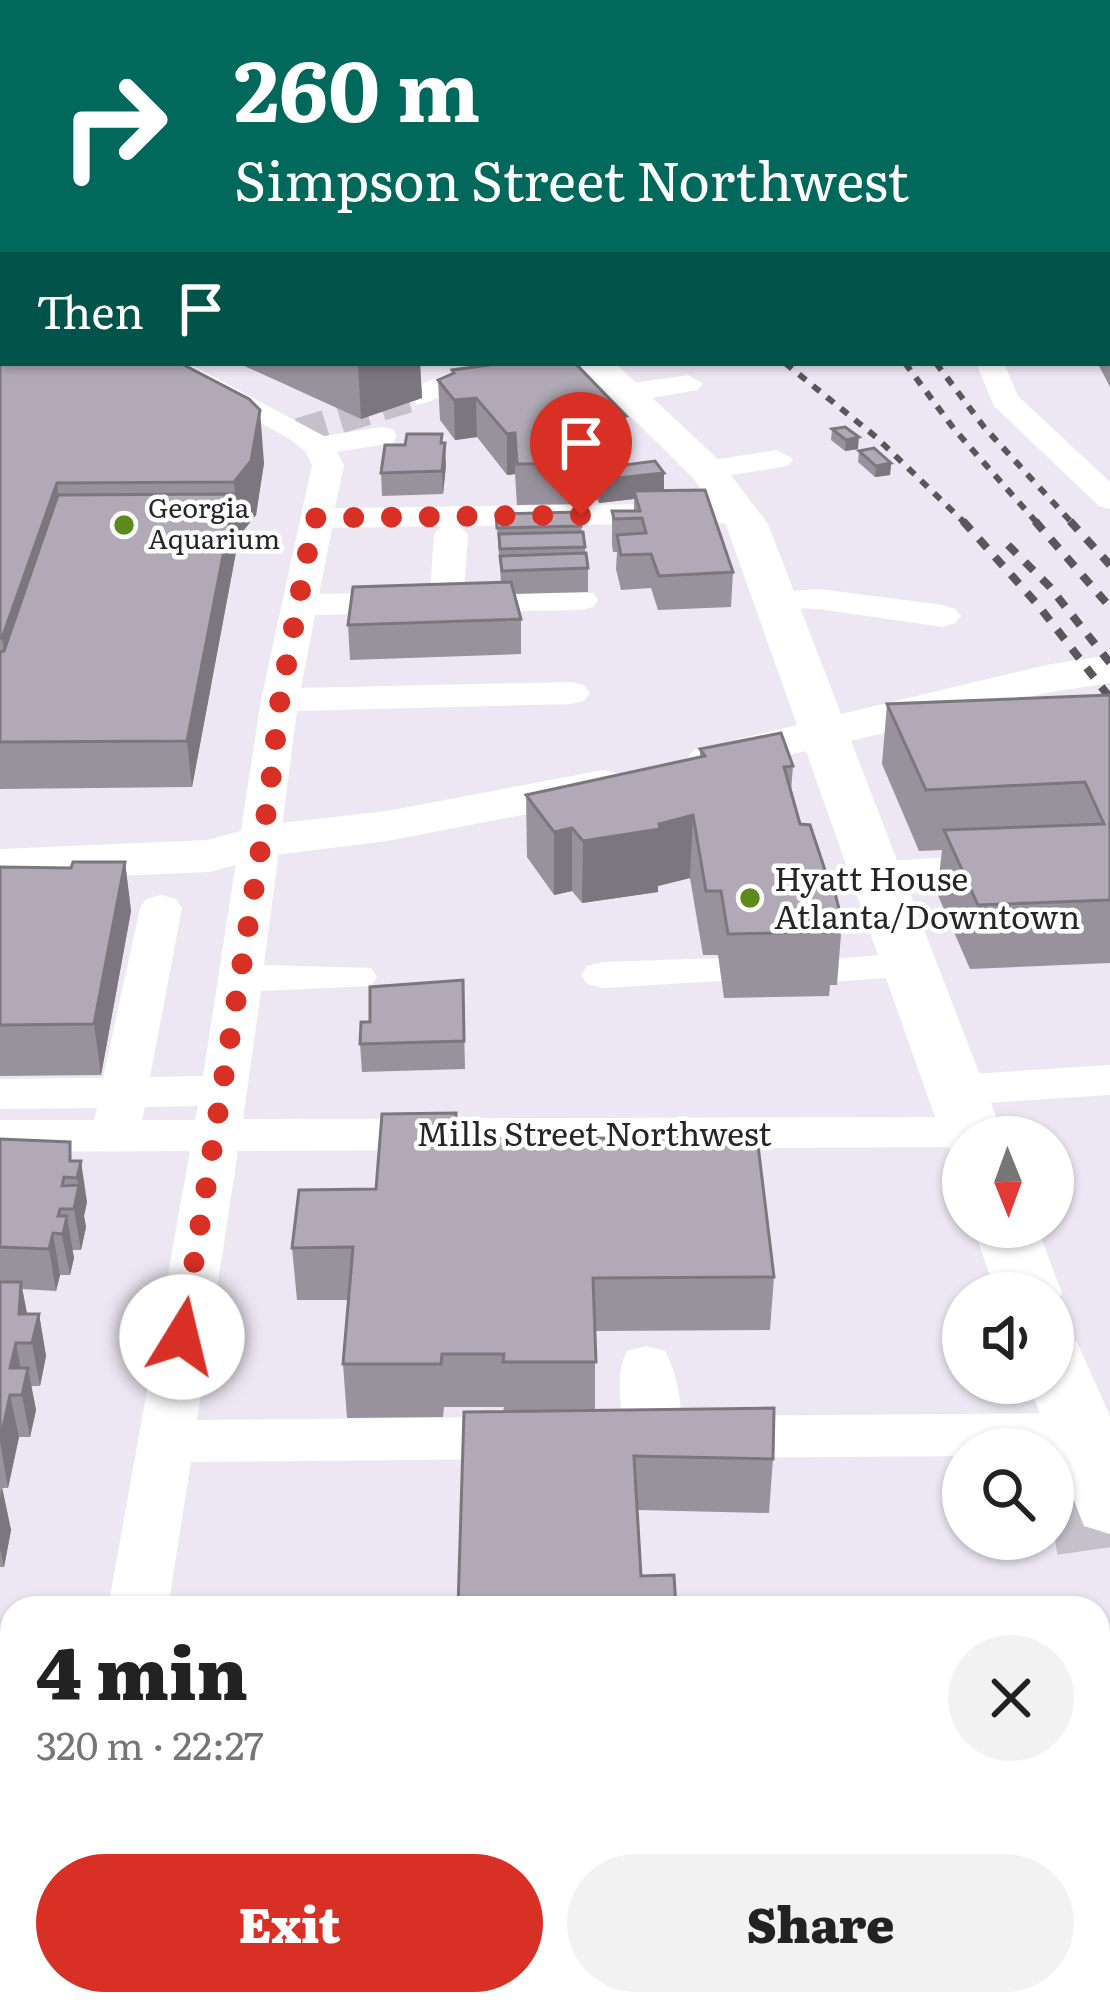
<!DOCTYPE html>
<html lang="en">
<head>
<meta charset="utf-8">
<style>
  :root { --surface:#fff; --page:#f2f2f2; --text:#222; --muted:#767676; --accent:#d93025 }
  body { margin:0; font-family:Literata,serif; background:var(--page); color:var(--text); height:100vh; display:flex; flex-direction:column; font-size:45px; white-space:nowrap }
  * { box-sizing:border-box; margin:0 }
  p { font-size:39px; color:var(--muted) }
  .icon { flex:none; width:66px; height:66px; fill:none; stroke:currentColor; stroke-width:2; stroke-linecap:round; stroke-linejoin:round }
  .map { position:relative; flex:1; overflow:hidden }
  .sheet { position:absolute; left:0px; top:1596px; width:1110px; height:420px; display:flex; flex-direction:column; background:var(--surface); border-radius:36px 36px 0 0; box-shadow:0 3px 9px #0004 }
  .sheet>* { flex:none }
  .hud { position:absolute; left:0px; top:0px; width:1110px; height:366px; box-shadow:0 3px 9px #0004; background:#00695c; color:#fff; overflow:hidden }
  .needle { width:78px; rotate:179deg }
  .fabs { position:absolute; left:942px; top:1116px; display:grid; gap:24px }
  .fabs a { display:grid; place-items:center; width:132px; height:132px; border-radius:50%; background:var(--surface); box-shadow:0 3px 9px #0004; font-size:60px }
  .pin { position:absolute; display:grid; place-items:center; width:102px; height:102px; color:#fff; margin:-123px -51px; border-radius:50% 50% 50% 0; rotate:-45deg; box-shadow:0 0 12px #0007 }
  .pin .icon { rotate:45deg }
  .me { position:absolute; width:132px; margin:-66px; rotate:9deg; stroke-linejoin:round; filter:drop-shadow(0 0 9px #0008) }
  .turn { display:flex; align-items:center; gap:42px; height:252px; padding:0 36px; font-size:54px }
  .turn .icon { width:156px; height:156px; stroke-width:2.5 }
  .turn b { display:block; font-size:84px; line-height:102px }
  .then { display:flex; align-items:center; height:114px; padding:0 36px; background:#0003; gap:24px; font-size:45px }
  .round { display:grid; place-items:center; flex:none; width:126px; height:126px; border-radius:63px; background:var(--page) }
  .summary { display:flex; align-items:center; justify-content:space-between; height:204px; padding:0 36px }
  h1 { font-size:72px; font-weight:800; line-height:90px }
  .action { display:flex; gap:24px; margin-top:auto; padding:24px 36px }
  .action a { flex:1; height:138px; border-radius:72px; background:var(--accent); color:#fff; font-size:48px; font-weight:800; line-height:138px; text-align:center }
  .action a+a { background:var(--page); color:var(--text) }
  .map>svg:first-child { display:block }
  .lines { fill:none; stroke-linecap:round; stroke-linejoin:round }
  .minor-tunnel-far1 { stroke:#c6c0cb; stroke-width:28; stroke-dasharray:28 15; stroke-linecap:butt }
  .minor-tunnel { stroke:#c6c0cb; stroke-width:62; stroke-dasharray:62 32; stroke-linecap:butt }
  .minor { fill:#fff; fill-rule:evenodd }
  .major { fill:#fff; fill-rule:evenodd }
  .rail-far1 { stroke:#5a565c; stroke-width:6; stroke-dasharray:9 9; stroke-linecap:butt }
  .rail { stroke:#5a565c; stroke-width:8; stroke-dasharray:12 12; stroke-linecap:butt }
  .wall { fill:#98929d }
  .shaded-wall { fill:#7c777f }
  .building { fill:#b1aab6; stroke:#7c777f; stroke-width:3 }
  .route { stroke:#d93025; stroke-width:21; stroke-dasharray:0 37.8 }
  .poi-dot { fill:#5d8a1b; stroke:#fff; stroke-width:4.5 }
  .labels { text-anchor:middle; stroke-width:9; stroke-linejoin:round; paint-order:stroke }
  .far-poi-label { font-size:27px; fill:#282529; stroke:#fff; text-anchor:start }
  .poi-label { font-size:33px; fill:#282529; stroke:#fff; text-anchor:start }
  .street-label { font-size:33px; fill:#282529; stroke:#fff }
</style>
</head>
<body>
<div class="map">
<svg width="1110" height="2016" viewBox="0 0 1110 2016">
  <rect width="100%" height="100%" fill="#ede7f3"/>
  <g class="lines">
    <polyline class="minor-tunnel-far1" points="299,432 414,397"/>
    <g class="minor-tunnel">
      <polyline points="1053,1524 1110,1516"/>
      <polyline points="1098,1867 1110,1868"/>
    </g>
    <g class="minor">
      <polygon points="271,0 291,0 293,3 273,3"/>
      <path d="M152 363H188L324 436 382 427 393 429 397 436 393 443 337 452 344 465 335 508 740 503 756 513 740 523 459 526 468 534 464 592 593 593 598 600 593 607 581 610 315 615 301 688 571 682 584 685 590 693 584 701 571 704 297 711 264 965 371 968 377 977 371 986 261 991 243 1119 971 1117 988 1121 995 1132 992 1137H963V1147L238 1151 197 1420 523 1417 543 1423 551 1438 543 1453 523 1459 191 1462 168 1608H108L190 1151 0 1152V1120H94L97 1108 0 1109V1079L103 1078 140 908 146 899 161 895 176 899 182 908 150 1077 203 1076 261 700 312 465 305 451 288 438ZM442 526 434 534 430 592 319 594 332 528ZM198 1106 195 1120H142L145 1107Z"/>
      <polygon points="475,363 515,363 511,369 428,402 417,405 402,396 406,390"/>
      <polygon points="976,363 1004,363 1018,396 1110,482 1110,509 1099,506 994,406"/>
      <polygon points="688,375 703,384 698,390 627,402 612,393 627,384"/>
      <polygon points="777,450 793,459 788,466 707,479 691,470 707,461"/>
      <polygon points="819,589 943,605 955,609 961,616 955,623 943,627 819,609 763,607 758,600 763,593"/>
      <polygon points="998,854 1013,857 1019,866 1013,875 875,886 860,883 854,874 860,865 875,862"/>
      <polygon points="909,953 925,957 931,966 925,975 833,982 817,978 811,969 817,960"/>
      <polygon points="720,958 736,962 742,971 736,980 603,988 587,984 581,975 587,966 603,962"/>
      <polygon points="1110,1065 1110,1095 955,1105 938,1100 931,1090 938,1080 955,1075"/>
      <path d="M646 1346 665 1351C679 1376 688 1427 674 1452L654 1458 634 1452C621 1427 613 1376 627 1351Z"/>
      <polygon points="1080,1413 1100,1419 1108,1434 1100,1449 1053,1455 1053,1449 963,1449 963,1456 715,1458 695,1452 687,1437 695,1422 715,1416"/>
      <polygon points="36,2004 106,2004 104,2016 34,2016"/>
      <polygon points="344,2004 424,2004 429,2016 349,2016"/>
      <polygon points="963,2004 1023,2004 1028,2016 958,2016"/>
    </g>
    <g class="major">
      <polygon points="3,262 3,282 0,283 0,263"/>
      <polygon points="576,363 615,363 721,462 768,524 841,714 1046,665 1110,655 1110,683 1046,693 851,741 1004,1137 963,1137 963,1154 951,1151 942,1137 806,751 711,775 694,770 686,760 694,750 797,725 726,525 693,478"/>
      <polygon points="603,770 621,774 628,785 621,796 387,841 267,856 210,872 0,881 0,849 207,840 262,825 387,811"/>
      <polygon points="973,1227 1037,1227 1062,1293 1053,1308 1053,1293 996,1293"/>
      <polygon points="1053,1335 1077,1342 1110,1416 1110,1534 1084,1526 1028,1383 1053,1383"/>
    </g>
    <g class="rail-far1">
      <polyline points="785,363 876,437 966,524"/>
      <polyline points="905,363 954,429 1038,524"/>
      <polyline points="936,363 984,427 1073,524"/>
    </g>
    <g class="rail">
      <polyline points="963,521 1038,605 1110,698"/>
      <polyline points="1035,521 1110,607"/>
      <polyline points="1070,521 1110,565"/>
      <polyline points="1008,545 1049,586 1110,663"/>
    </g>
  </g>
  <g class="wall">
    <polygon points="309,0 760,0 761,3 309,3"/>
    <polygon points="823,0 1110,0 1110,387 1098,364 1038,363 1107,363 1107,3 824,3"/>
    <polygon points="0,160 3,162 3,249 0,249"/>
    <polygon points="0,287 264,463 256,515 239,536 192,787 0,789"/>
    <polygon points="238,363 420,363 422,398 361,419"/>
    <polygon points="452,370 626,416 625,456 619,457 625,465 664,491 733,572 731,607 658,610 651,588 621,590 616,569 617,552 613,552 612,545 612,511 634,511 634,499 599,503 588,484 588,504 517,505 515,474 507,475 477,437 455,440 440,420 438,380 452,374"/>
    <polygon points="832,429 858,449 845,451 831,440"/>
    <polygon points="859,451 891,463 890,475 875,477 858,462"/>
    <polygon points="446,465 443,494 382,496 381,473"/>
    <polygon points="496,514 581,526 588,568 588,592 514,594 521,619 521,654 350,660 348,625 501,582"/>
    <polygon points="1110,695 1110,963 970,969 937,893 942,850 919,851 882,764 887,704"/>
    <polygon points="700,749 793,766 791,791 800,824 830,885 830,893 842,921 837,985 830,985 829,996 724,998 718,955 703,955 690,878 658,886 658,892 582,903 572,891 554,895 527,857 526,795 700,757"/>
    <polygon points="125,862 131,911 101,1075 0,1076 0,867 71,868"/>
    <polygon points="463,980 465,1069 362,1072 360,1044 370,1022"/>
    <polygon points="456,1113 457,1139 774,1277 770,1330 595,1331 595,1410 773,1459 769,1513 638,1510 458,1608 504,1407 444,1407 443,1417 347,1418 343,1364 349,1300 297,1300 292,1248 376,1189"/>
    <polygon points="0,1139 73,1161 87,1202 84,1216 86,1227 81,1250 72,1250 74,1258 70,1275 60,1275 56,1291 22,1289 27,1314 39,1314 46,1356 40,1386 31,1386 36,1410 30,1437 19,1437 8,1488 2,1488 11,1530 4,1567 0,1567"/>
  </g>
  <g class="shaded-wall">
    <polygon points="0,96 3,96 3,129 0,130"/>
    <polygon points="358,363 420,363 422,398 361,419"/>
    <polygon points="476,398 477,437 455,440 454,400"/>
    <polygon points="260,410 264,463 256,515 239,536 234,482"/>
    <polygon points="626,416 625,456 589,462 583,451 583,463 556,427"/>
    <polygon points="515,433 515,474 507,475 507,434"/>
    <polygon points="859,437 858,449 845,451 846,440"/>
    <polygon points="445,443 446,465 443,494 442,471"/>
    <polygon points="891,463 890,475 875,477 876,466"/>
    <polygon points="664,473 664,496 634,491 634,499 599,503 599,480"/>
    <polygon points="57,483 64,537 11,697 2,638"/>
    <polygon points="235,494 239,536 192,787 187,741"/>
    <polygon points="693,815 690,878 658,886 658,892 582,903 583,841"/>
    <polygon points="572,828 572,891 554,895 554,832"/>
    <polygon points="125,862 131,911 101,1075 94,1024"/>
    <polygon points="81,1161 87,1202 84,1216 86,1227 81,1250 74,1209 79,1188 77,1178"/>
    <polygon points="60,1209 64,1231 67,1216 74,1258 70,1275 58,1216"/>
    <polygon points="53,1233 60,1275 56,1291 49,1249"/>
    <polygon points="21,1282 29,1324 19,1314"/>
    <polygon points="39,1314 46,1356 40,1386 32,1343"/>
    <polygon points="16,1343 24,1386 10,1368"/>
    <polygon points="28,1368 36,1410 30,1437 22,1395"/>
    <polygon points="10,1395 19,1437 8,1488 0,1441"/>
    <polygon points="2,1487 11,1530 4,1567 0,1549 0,1498"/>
  </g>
  <g class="building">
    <polygon points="68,0 219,0 222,3 63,3"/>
    <polygon points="326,0 760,0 761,3 325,3"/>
    <polygon points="839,0 1110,0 1110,337 1107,332 1107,3 840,3"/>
    <rect x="0" y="51" width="3" height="45"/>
    <polygon points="0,160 3,162 3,213 0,213"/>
    <polygon points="0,287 3,287 3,363 180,363 249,399 260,410 251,461 234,482 57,483 2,638 0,638"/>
    <polygon points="504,363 575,363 626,416 556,427 589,463 517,464 515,433 507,434 476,398 454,400 438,380 454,373 452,370"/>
    <polygon points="845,427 859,437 846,440 832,429"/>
    <polygon points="407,434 442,434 441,443 445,443 442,471 381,473 385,445 405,445"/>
    <polygon points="612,447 625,465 655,461 664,473 599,480 583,451"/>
    <polygon points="874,448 891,463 876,466 859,451"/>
    <polygon points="705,490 733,572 659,576 651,554 621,555 617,535 646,533 642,518 614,519 612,511 640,511 634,491"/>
    <polygon points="235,494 187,741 0,742 0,652 4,651 58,495"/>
    <polygon points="579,512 581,526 497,528 496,514"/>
    <polygon points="583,532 585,547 500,549 499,534"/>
    <polygon points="586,553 588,568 502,571 500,556"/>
    <polygon points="511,582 521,619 348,625 353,587"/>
    <polygon points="1110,695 1110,900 978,905 944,830 1104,824 1085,782 926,790 887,704"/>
    <polygon points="781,733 793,766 784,767 800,824 810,825 830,885 821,885 823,893 835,893 842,921 833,921 835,932 728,934 721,891 706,891 693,815 659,824 660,829 583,841 572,828 554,832 526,795 705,756 700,749"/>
    <polygon points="73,862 125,862 94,1024 0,1025 0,867 71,868"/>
    <polygon points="463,980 464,1041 360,1044 361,1022 370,1022 370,987"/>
    <polygon points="456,1113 455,1139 757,1137 774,1277 593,1278 596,1362 503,1362 504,1354 442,1354 441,1364 343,1364 353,1247 292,1248 299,1190 376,1189 382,1114"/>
    <polygon points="0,1139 70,1142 70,1161 81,1161 77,1178 64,1177 62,1186 79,1185 74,1209 60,1209 58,1216 67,1216 63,1234 53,1233 49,1249 0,1247"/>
    <polygon points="0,1282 21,1282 19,1314 39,1314 32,1343 16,1343 10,1368 28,1368 22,1395 10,1395 0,1441"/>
    <polygon points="774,1408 773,1459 634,1456 641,1576 674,1575 676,1608 458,1608 464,1412"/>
  </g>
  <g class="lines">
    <polyline class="route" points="182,1337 269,796 280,700 314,518 581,515"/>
  </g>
  <g class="poi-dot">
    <circle cx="124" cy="525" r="12"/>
    <circle cx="750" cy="898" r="12"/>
  </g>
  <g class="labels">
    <g class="far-poi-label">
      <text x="148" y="518">Georgia<tspan x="148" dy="31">Aquarium</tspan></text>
    </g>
    <g class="poi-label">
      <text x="774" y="891">Hyatt House<tspan x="774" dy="38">Atlanta/Downtown</tspan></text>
    </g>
    <g class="street-label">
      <text x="594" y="1146">Mills Street Northwest</text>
    </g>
  </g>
</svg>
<div class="fabs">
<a><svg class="needle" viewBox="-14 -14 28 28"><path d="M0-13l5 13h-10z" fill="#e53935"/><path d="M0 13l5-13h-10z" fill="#767676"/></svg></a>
<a><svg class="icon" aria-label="sound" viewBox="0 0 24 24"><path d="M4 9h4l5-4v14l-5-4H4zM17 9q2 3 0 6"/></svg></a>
<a><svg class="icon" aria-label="search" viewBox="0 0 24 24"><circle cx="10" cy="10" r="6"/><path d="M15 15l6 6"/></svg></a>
</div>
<div class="pin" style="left:581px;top:515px;background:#d93025"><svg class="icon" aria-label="arrive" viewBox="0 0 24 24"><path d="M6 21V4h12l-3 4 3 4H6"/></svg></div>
<svg class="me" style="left:182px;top:1337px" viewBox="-20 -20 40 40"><circle r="19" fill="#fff"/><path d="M0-13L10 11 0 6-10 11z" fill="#d93025"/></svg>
<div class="hud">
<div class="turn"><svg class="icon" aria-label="right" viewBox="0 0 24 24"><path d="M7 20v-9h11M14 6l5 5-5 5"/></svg><div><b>260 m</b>Simpson Street Northwest</div></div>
<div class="then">Then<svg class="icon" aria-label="arrive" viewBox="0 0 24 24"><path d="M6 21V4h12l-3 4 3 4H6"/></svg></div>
</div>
<section class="sheet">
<div class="summary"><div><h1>4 min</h1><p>320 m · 22:27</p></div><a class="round"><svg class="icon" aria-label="close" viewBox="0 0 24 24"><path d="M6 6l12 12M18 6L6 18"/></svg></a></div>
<div class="action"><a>Exit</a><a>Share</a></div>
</section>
</div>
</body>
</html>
